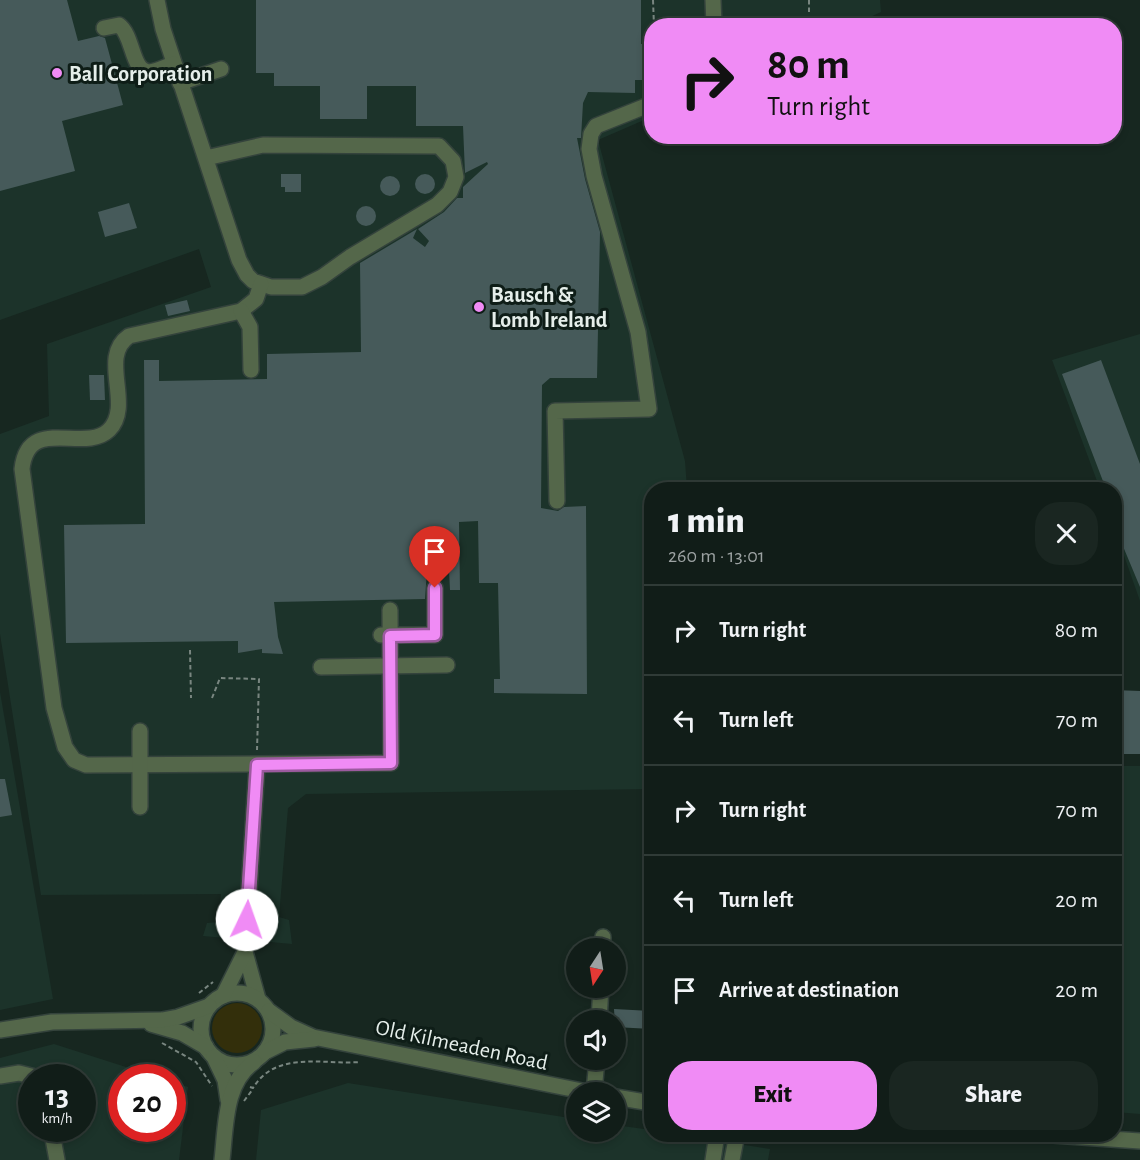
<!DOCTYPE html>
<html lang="en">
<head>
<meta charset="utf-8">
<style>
  :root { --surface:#111d18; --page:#1a2621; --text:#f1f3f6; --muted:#9ca2a2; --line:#303b37; --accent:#f08bf5 }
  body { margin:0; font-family:"Alegreya Sans",sans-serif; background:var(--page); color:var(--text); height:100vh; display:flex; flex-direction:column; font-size:22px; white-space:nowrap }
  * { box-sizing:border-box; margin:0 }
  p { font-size:20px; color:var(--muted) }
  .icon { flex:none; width:33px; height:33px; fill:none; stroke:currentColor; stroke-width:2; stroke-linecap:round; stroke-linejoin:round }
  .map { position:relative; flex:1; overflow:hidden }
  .drawer { position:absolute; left:644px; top:482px; width:478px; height:660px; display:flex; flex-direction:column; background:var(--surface); border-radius:24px; box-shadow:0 3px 9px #0003,0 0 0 2px var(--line) }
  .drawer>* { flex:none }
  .banner { position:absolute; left:644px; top:18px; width:478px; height:126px; border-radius:24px; box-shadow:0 3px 9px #0003,0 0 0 2px var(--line); background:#f08bf5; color:#111; overflow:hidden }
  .needle { width:39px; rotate:192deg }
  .fabs { position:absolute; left:566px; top:938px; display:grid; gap:12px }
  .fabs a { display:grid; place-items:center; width:60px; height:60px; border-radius:50%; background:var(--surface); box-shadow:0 3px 9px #0003,0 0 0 2px var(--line); font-size:30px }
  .speed { position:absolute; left:18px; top:1064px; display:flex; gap:12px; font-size:30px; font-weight:700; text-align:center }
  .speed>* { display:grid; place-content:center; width:78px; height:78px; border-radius:50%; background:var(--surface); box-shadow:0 3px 9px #0003,0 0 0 2px var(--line); line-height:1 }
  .speed small { font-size:15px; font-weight:400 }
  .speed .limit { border:9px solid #d22; background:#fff; color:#111 }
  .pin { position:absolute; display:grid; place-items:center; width:51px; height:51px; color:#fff; margin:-62px -26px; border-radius:50% 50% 50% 0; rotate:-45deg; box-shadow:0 0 6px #0007 }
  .pin .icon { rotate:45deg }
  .me { position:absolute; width:66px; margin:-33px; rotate:3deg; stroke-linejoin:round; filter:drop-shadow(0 0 4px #0008) }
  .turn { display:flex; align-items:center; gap:21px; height:126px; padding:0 24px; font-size:27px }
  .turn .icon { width:78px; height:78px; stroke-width:2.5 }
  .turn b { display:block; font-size:42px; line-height:51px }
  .round { display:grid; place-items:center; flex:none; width:63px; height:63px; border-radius:24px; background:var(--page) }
  .overview { display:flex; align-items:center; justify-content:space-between; height:102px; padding:0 24px }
  h1 { font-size:36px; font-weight:800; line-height:45px }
  .button { display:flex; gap:12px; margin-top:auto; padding:12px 24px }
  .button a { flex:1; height:69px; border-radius:24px; background:var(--accent); color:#111; font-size:24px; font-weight:800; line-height:69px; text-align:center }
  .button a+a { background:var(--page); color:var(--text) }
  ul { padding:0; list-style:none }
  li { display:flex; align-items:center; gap:18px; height:90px; padding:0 24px; border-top:2px solid var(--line) }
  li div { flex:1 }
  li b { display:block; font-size:22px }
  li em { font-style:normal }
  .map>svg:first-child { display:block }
  .built { fill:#1c332a; fill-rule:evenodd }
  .green { fill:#332f0b }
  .building { fill:#465a5a }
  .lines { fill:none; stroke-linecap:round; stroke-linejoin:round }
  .minor-casing { stroke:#34433c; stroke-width:18 }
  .path { stroke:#798680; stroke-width:2; stroke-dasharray:4.5 3; stroke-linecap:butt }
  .minor { stroke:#54674a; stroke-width:15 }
  .route-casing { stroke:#9c5a9f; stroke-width:15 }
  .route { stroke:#f08bf5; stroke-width:10 }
  .poi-dot { fill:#f08bf5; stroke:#0e1d17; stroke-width:2 }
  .labels { text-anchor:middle; stroke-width:6; stroke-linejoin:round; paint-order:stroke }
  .poi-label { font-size:22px; font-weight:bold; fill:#e5eeea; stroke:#0e1d17; text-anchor:start }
  .street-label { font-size:22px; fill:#e5eeea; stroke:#0e1d17 }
</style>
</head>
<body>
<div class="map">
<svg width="1140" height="1160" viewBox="0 0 1140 1160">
  <rect width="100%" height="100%" fill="#172720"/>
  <g class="built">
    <polygon points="0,0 880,0 881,12 853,25 651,26 651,117 598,140 685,461 687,489 651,489 651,789 306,794 288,808 279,917 289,920 292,944 203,936 207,923 218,922 221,894 41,895 0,634 0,434 49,416 47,344 211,287 199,249 0,320"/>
    <polygon points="1140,334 1140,601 1115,530 1114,489 1100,489 1052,360"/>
    <polygon points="0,692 53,999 0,1010"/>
    <polygon points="1114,766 1140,766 1140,1114 1115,1112"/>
    <path d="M54 1044 157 1077H122V1128H172L173 1082 188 1087 179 1160H0V1058ZM32 1077H82V1128H32Z"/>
    <polygon points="348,1083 576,1119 576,1131 615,1131 615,1125 651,1130 651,1134 674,1134 770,1149 768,1160 256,1160 261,1110"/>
  </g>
  <circle class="green" cx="237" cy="1028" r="25"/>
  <g class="building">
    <polygon points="0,0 67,0 78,41 99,36 105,38 123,105 62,121 75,171 0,191"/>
    <polygon points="256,0 641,0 641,44 651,44 651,69 643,68 643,80 635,80 635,93 588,92 583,103 581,138 577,138 585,179 600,232 597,378 550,378 542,385 541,508 558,511 564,507 586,506 587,694 494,693 494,679 500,679 498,583 479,583 478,521 459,522 460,590 450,590 449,570 427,570 425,599 274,602 278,637 283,654 262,653 262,649 238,653 238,641 66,643 64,525 145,524 144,360 159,360 159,381 267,379 267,354 361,352 360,263 417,229 413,238 425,247 429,241 418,229 444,212 457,198 463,198 463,187 488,164 487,162 465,173 463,126 416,126 416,86 367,86 367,119 320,119 320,86 274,86 274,73 256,73"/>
    <polygon points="281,174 301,174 301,192 285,192 285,187 281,187"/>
    <circle cx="425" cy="184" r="10"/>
    <circle cx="390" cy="186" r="10"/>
    <polygon points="129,203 137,228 105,237 98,212"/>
    <circle cx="366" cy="216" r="10"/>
    <polygon points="187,300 190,311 168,316 165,305"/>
    <polygon points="1101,360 1140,464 1140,587 1117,532 1121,530 1114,512 1114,489 1106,489 1062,374"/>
    <polygon points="89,375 104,375 105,400 90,400"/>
    <polygon points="1114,690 1140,691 1140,754 1121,754 1123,720 1114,720"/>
    <polygon points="0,779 5,779 12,815 0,817"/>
    <polygon points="614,1009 651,1011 651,1029 615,1027"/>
  </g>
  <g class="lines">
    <defs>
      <g id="minor">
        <polyline points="157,0 163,29 239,260 247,275 253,281 271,287 302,287 322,277 350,257 437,205 450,192 456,177 453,161 439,146 263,145 206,158"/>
        <polyline points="713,0 714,26"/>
        <path d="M104 28 119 25C134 36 131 72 150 72 157 71 167 66 174 64"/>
        <polyline points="180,83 221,69"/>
        <path d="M261 284 256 299 241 311 129 336C98 357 134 405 109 430 84 454 28 414 22 469L54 708 65 747 74 760 86 765 391 763 390 610"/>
        <polyline points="241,311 250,327 251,370"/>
        <polyline points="557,501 555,411 649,409 638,332 594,176 589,149 591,134 596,126 651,104"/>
        <polyline points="381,635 435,635 435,588"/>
        <polyline points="321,667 447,665"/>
        <polyline points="140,731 140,807"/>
        <polyline points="257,765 245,952 258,999"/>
        <polyline points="602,948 603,937"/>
        <circle cx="237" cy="1029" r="36"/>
        <polyline points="223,996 245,952"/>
        <polyline points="269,1011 291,1027 313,1037 587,1092"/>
        <polyline points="599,1020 601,987"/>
        <polyline points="151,1024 182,1033 206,1047"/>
        <polyline points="0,1030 52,1022 162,1020 178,1017 209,1006"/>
        <polyline points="265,1052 285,1042 314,1039"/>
        <polyline points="214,1057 225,1080 228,1100"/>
        <polyline points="0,1076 19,1073 35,1077"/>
        <polyline points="594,1092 597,1059"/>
        <polyline points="615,1097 651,1103"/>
        <polyline points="51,1128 57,1160"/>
        <polyline points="1039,1134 1140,1141"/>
        <path d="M222 1160C226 1127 224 1083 254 1062"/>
        <polyline points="713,1160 717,1134"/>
        <polyline points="732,1160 737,1134"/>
      </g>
    </defs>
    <use href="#minor" class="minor-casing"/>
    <g class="path">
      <polyline points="653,0 654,26"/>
      <polyline points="809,0 809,13"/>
      <polyline points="190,650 191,698"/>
      <polyline points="212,698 220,678 259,679 257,750"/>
      <polyline points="199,993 213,982"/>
      <polyline points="162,1043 196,1062 212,1086"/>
      <path d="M250 1087 253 1088C276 1050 323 1065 360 1062"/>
      <polyline points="244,1101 253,1089"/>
    </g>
    <use href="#minor" class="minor"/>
  </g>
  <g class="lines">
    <defs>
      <polyline id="route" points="247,920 257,765 391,763 390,636 435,635 435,588"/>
    </defs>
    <use href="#route" class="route-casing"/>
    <use href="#route" class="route"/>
  </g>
  <g class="poi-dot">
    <circle cx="57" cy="73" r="6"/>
    <circle cx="479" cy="307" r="6"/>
  </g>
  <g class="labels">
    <g class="poi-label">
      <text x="69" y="81">Ball Corporation</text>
      <text x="491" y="302">Bausch &amp;<tspan x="491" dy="25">Lomb Ireland</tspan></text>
    </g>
    <g class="street-label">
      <text transform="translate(462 1044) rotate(12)" y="8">Old Kilmeaden Road</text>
    </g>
  </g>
</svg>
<div class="fabs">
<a><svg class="needle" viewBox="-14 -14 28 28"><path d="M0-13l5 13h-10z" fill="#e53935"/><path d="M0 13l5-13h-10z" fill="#9ca2a2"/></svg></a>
<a><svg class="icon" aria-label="sound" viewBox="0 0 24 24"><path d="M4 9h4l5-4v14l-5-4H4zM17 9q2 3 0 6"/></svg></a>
<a><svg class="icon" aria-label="layers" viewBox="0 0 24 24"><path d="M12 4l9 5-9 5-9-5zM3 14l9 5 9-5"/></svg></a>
</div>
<div class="speed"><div>13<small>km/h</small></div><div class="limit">20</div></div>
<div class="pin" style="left:435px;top:588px;background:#d93025"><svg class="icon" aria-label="arrive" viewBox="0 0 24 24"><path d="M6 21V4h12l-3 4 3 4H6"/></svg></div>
<svg class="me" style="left:247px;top:920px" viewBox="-20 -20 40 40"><circle r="19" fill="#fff"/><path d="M0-13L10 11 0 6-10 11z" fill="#f08bf5"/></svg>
<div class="banner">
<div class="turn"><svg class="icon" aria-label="right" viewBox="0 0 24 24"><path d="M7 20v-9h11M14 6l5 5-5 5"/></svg><div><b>80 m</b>Turn right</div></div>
</div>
<section class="drawer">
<div class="overview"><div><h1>1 min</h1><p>260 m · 13:01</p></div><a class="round"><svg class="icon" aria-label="close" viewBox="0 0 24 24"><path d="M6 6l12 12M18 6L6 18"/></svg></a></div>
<ul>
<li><svg class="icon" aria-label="right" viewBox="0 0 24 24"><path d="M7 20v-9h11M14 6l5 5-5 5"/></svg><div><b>Turn right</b></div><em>80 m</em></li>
<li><svg class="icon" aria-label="left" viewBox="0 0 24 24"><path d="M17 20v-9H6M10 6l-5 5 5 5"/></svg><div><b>Turn left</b></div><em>70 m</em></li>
<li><svg class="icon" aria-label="right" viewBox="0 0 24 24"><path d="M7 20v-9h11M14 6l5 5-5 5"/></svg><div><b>Turn right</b></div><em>70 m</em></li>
<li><svg class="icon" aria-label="left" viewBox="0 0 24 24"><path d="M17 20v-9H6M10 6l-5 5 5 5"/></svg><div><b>Turn left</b></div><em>20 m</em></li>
<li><svg class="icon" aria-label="arrive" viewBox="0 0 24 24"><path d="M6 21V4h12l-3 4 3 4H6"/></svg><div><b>Arrive at destination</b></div><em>20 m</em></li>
</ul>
<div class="button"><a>Exit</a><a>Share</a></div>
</section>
</div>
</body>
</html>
